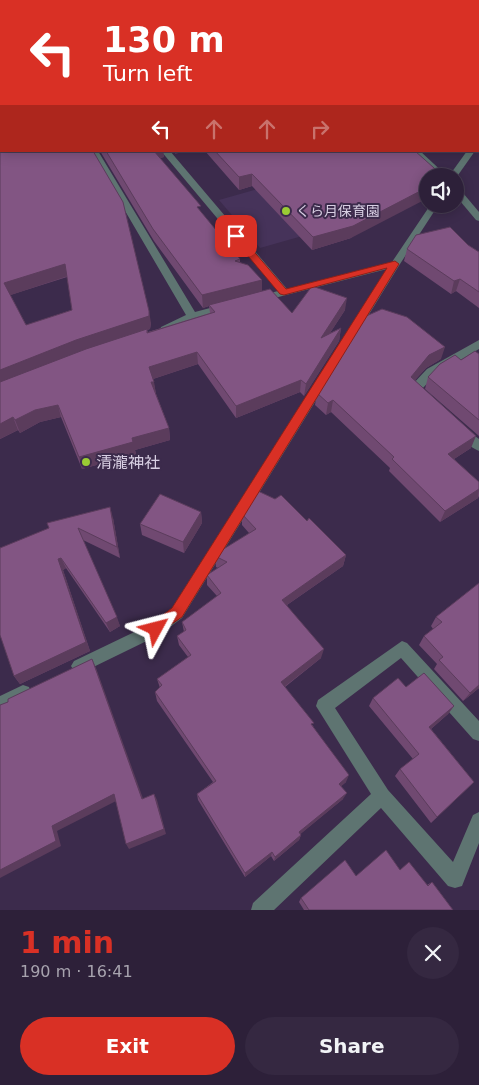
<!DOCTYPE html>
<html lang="en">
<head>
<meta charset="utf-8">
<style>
  :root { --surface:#2d2039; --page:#352841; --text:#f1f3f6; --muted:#a7a3ae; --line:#483e53; --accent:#d93025 }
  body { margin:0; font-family:"DejaVu Sans","Noto Sans JP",sans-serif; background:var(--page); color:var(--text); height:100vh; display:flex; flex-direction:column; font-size:19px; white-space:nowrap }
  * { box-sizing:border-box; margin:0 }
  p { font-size:16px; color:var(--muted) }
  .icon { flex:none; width:28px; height:28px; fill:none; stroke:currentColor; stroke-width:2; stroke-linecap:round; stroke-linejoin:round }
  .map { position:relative; height:910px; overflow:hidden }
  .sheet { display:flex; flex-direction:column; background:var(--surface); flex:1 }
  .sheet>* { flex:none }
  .top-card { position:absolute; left:0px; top:0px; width:480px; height:152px; box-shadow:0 2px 12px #0003,0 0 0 1px var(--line); background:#d93025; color:#fff; overflow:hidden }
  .buttons { position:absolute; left:419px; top:168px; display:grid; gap:10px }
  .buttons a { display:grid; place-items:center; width:45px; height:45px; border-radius:50%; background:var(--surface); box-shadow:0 2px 12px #0003,0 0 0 1px var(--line); font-size:25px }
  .pin { position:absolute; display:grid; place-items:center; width:42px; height:42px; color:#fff; margin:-21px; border-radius:10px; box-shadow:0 2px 8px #0006 }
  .me { position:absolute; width:55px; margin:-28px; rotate:52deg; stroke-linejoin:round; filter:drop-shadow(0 0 4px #0008) }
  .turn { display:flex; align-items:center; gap:18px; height:105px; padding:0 20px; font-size:22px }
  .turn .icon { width:65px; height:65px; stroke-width:2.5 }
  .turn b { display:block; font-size:35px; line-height:42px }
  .lanes { display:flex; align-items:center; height:48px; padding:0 20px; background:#0003; justify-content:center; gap:25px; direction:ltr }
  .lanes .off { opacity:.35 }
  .round { display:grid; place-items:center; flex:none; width:52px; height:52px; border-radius:26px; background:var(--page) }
  .overview { display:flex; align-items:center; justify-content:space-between; height:85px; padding:0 20px }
  h1 { font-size:30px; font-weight:700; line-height:38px; color:var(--accent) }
  .cta { display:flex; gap:10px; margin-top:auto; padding:10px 20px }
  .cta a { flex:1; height:58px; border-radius:30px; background:var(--accent); color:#fff; font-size:20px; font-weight:700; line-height:58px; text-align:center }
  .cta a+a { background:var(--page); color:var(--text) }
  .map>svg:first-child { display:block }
  .built { fill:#46335a }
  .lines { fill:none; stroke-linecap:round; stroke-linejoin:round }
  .stream { fill:#275b85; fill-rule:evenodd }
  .minor { fill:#5e7471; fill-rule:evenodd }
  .wall { fill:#704971; fill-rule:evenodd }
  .shaded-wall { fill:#5b3c5c }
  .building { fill:#825583; stroke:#5b3c5c; fill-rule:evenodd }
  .route { fill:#d93025; stroke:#8d1f18 }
  .poi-dot { fill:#9acb34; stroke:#3c2b4c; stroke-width:2 }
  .labels { text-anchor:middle; stroke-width:4; stroke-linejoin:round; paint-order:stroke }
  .far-poi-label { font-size:14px; fill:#d8cfe3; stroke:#3c2b4c; text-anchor:start }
  .poi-label { font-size:16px; fill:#d8cfe3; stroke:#3c2b4c; text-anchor:start }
</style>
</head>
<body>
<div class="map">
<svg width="479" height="910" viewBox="0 0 479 910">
  <rect width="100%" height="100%" fill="#3c2b4c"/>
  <polygon class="built" points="308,175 355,221 260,248 219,200"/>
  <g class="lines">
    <polygon class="stream" points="1,122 1,126 0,127 0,123"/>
    <g class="minor">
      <rect x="0" y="114" width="1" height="4"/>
      <polygon points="90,151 98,151 195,312 225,304 229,305 230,307 229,309 196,318 169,333 161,333 160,330 161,327 186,315"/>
      <polygon points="161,151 170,151 287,289 392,262 431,204 439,204 400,264 182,618 161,634 79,674 74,671 71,666 74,661 151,624 172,608 387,269 259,302 255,301 254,299 255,297 278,291"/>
      <polygon points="411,151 420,151 447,176 438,176"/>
      <polygon points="467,151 475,151 456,178 449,176"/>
      <polygon points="455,186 458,187 479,212 479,221 476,220 455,195"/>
      <polygon points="479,340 479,349 435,375 422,389 429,397 427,400 419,400 409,389 411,386 427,369"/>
      <path d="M463 427 479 439V451C471 448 461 439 457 432L459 429Z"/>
      <polygon points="402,641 407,643 479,721 479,741 473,739 401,658 335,708 388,790 453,862 473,815 479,812 479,843 462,886 455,888 448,886 381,808 274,910 251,910 253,903 371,794 316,706 318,700"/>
      <polygon points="23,685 29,687 31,693 29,699 0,712 0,696"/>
    </g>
  </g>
  <g class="wall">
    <polygon points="197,0 310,0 306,1 197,1"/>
    <path d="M0 132 151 323 150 329 147 330 148 332 210 313 209 306 203 308 154 241 100 151H163L164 157 160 158 201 212 240 259V262L262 280V291L292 313 345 310 330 333 341 328 339 341 304 396 300 392 236 418 198 364 153 379 156 394 169 428 170 440 135 450 136 454 82 469 61 417 40 422 20 433 18 430 0 439ZM67 277 72 310 26 325 10 295Z"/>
    <polygon points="205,151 415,151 351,238 312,250 252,186 239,190"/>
    <polygon points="468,245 479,252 479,308 456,291 451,294 404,261 407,249"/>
    <polygon points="479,354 479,436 425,389 428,377 461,360"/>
    <polygon points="441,359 426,368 415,380 471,448 454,459 479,482 479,496 478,498 440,522 389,471 390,468 331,412 326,415 315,405 317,393"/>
    <polygon points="201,512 202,523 184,553 142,535 140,524"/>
    <polygon points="242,514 307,521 346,555 343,566 287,605 321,658 285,687 313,726 346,782 341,786 343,799 300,834 301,835 299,840 274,861 271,856 245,877 198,800 197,794 213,782 157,701 155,692 160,688 157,679 188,657 179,645 177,636 184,632 182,622 217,596 207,585 207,575 218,568 216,567 215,556 249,533 242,525"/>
    <polygon points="113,518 120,558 83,540 120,626 110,632 66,568 63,570 90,651 20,684 14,676 0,548"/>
    <polygon points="479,583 479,688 463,701 434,669 437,664 419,645 424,636 433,629 431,626 436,617"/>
    <polygon points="406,687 454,706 448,714 431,729 474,782 431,823 395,776 400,769 413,759 369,706 373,698"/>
    <polygon points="400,869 427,885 432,882 453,910 304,910 299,902 301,898 356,876"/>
  </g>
  <g class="shaded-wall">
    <polygon points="264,0 310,0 306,1 260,1"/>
    <polygon points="151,151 163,151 164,157 152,160"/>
    <polygon points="175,151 186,151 175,154"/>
    <polygon points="252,174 252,186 239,190 239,177"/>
    <polygon points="428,187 428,198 351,238 312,250 313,237"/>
    <polygon points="65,264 68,276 8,296 4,283"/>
    <polygon points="460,279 456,291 451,294 454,281"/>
    <polygon points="262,280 262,293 209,305 209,306 203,308 202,295"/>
    <polygon points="347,298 345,310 319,350 321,338"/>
    <polygon points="149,311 151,323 150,329 147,330 149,342 0,384 0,370"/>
    <polygon points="341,328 339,341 304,396 306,384"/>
    <polygon points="445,347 441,359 426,368 407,389 411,377 429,355"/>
    <polygon points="197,352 198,364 150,380 149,367"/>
    <polygon points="301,380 300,392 236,418 236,406"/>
    <polygon points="151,382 154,382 156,394"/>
    <polygon points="333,400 331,412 326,415 328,403"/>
    <polygon points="58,405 61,417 40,422 20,433 15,420 35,410"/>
    <polygon points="13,417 18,430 0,439 0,424"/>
    <polygon points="169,428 170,440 135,450 136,454 82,469 79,457 132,438"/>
    <polygon points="476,436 471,448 443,466 448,454"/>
    <polygon points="479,489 478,498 440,522 445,511"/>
    <polygon points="110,507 113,518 120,558 117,547"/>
    <polygon points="201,512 202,523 184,553 183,542"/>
    <polygon points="346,555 343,566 281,609 282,600"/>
    <polygon points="61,558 66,568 63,570 90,651 20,684 14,676 58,559"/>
    <polygon points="117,617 120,626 110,632 106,623"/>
    <polygon points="324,649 321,658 280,690 281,682"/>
    <polygon points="92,659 96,668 145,804 142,799"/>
    <polygon points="479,685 479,688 463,701 470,693"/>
    <polygon points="454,706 448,714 424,735 429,727"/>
    <polygon points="349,775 346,782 337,790 339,784"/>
    <polygon points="347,793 343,799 297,837 299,832"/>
    <polygon points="114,794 118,800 57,831 61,846 0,878 0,870 52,826"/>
    <polygon points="154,794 157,800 166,834 129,849 126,844"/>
    <polygon points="301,835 299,840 274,861 275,857"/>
    <polygon points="272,852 271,856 245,877 245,873"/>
  </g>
  <g class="building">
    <polygon points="207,0 264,0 260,1 209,1"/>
    <path d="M0 132H1V151H93L123 202 149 311V316L76 340 0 370ZM65 264 72 310 26 325 4 283Z"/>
    <polygon points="106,151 154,151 201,206 197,207 240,259 235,261 248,265 262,280 202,295 153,229"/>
    <polygon points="215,151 415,151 443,176 428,176 428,187 353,226 313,237 252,174 239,177"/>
    <polygon points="450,227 468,245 479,252 479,292 460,279 454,281 407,249 416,235"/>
    <polygon points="312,286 347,298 321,338 341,328 306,384 301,380 236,406 197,352 149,367 154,382 151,382 169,428 132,438 133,442 79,457 58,405 35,410 15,420 13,417 0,424 0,382 86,349 147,329 147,333 215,312 209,305 270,289 292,313"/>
    <polygon points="382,309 407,317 445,347 429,355 411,377 476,436 448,454 479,482 479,489 445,511 392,459 394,457 333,400 328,403 317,393 364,317"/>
    <polygon points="475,351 479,354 479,420 428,377 440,364 455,355 461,360"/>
    <polygon points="258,491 275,499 281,495 307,521 309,518 346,555 282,600 324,649 281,682 314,723 311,724 349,775 339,784 347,793 299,832 301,835 275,857 272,852 245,873 197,794 216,781 155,692 162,685 157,679 191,655 177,636 186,630 182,622 221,593 207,575 227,562 215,556 217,553 256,529 242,514"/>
    <polygon points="160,494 201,512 183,542 140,524"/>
    <polygon points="110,507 117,547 78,528 117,617 106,623 61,558 58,559 86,642 14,676 0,635 0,548 49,528 47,523"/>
    <polygon points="479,583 479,685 470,693 439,660 443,657 424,636 442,622 436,617"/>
    <polygon points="92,659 142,799 154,794 164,829 126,844 114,794 52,826 56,841 0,870 0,705 8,702 8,699"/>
    <polygon points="424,673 454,706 429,727 474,782 437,817 400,769 419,754 373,698 398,678 406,687"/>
    <polygon points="386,850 400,870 409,862 428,886 432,882 453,910 309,910 301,898 345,860 356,876"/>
  </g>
  <polygon class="route" points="236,233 239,234 286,289 395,261 399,264 182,617 156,635 151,633 149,629 151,624 172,608 387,268 284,295 280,294 233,238 233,234"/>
  <g class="poi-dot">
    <circle cx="286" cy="211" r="5"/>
    <circle cx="86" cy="462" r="5"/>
  </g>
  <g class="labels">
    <g class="far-poi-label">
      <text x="296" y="216">くら月保育園</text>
    </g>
    <g class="poi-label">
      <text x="96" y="468">清瀧神社</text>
    </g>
  </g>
</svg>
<div class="buttons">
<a><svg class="icon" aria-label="sound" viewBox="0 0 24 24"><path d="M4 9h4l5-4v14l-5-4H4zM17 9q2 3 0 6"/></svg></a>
</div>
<div class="pin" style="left:236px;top:236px;background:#d93025"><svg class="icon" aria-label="arrive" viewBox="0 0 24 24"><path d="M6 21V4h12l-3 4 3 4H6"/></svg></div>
<svg class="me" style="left:156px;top:629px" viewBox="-20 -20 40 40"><path d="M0-17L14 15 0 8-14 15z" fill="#d93025" stroke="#fff" stroke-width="4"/></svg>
<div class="top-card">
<div class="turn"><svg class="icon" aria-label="left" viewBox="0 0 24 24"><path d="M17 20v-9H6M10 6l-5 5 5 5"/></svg><div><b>130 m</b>Turn left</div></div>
<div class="lanes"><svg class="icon" aria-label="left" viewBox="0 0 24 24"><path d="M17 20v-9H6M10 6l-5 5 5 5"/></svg><svg class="icon off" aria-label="ahead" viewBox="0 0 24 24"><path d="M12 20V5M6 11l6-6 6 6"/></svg><svg class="icon off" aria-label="ahead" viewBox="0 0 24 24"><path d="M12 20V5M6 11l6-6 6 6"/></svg><svg class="icon off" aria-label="right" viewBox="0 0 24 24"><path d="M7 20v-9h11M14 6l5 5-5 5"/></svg></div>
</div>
</div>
<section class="sheet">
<div class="overview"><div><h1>1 min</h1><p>190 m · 16:41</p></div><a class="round"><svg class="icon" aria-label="close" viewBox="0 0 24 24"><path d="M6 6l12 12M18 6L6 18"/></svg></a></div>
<div class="cta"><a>Exit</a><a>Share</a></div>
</section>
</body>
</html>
